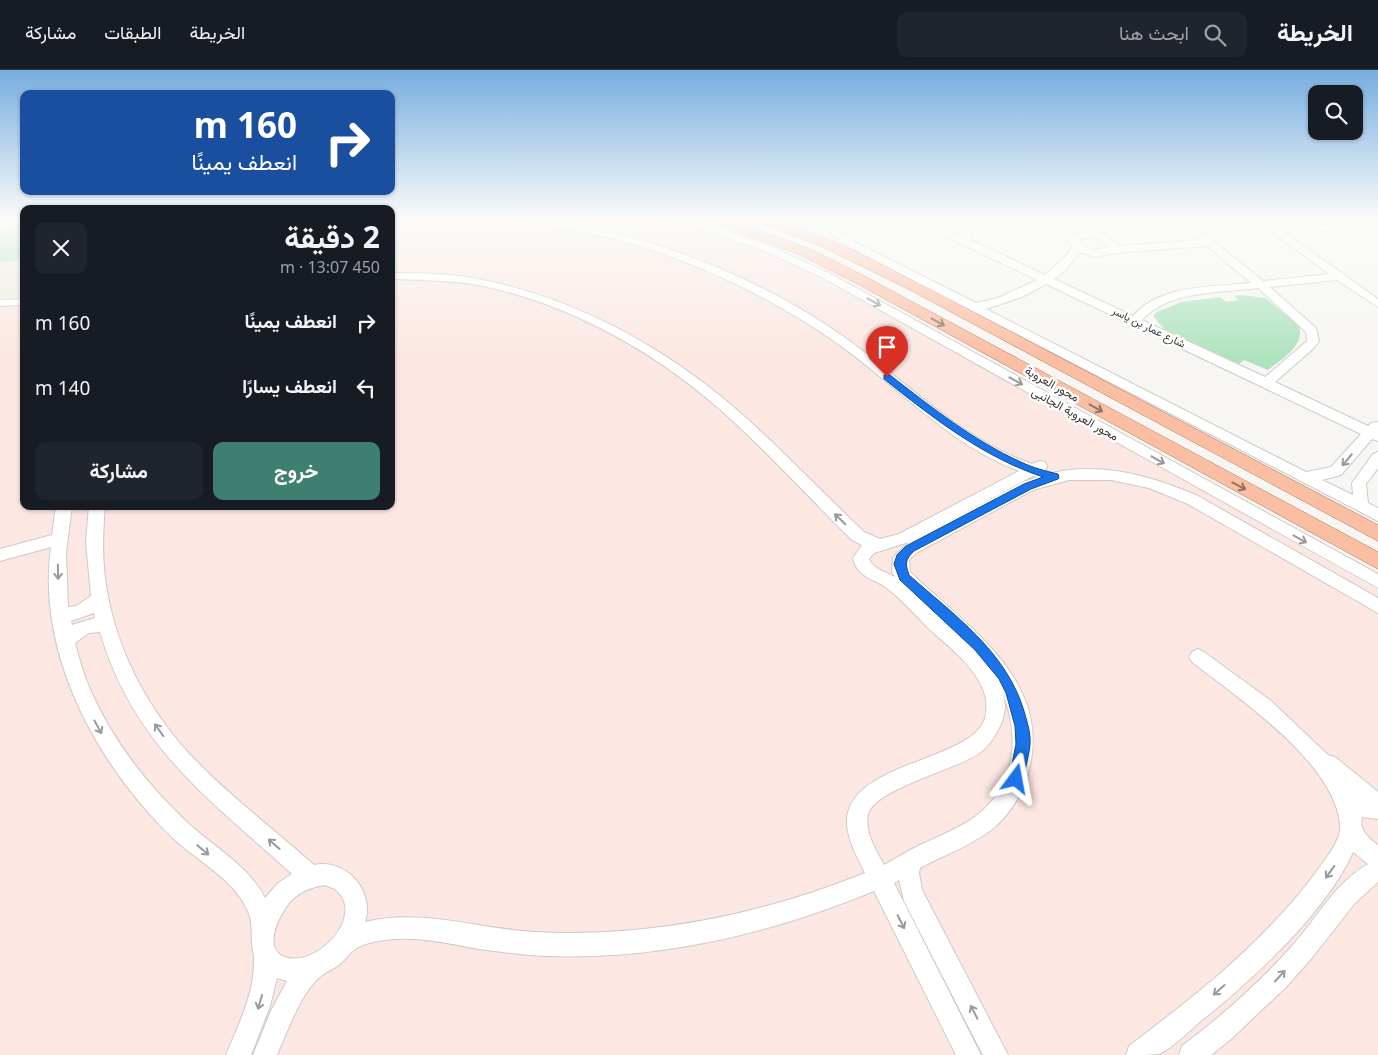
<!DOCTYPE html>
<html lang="ar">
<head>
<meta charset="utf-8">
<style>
  :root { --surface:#171b24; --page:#20242c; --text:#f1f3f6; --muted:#9ea1a6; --line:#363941; --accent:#3e8070 }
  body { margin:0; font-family:"Noto Sans",Vazirmatn,sans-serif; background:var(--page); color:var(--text); direction:rtl; height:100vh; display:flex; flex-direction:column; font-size:19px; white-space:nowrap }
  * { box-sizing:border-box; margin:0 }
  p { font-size:16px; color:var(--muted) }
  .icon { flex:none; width:28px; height:28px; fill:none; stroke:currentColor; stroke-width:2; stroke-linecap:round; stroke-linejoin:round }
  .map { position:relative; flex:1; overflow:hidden; direction:ltr }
  .side { position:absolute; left:20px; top:135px; width:375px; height:305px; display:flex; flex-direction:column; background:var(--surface); border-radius:10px; box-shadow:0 1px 4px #0004; direction:rtl }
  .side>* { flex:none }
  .guide { position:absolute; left:20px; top:20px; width:375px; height:105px; border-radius:10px; box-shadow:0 1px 4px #0004; direction:rtl; background:#1a4fa0; color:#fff; overflow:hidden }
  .buttons { position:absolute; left:1308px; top:15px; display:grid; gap:10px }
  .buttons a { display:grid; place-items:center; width:55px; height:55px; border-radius:10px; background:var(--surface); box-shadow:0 1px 4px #0004; font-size:25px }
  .pin { position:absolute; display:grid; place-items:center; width:42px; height:42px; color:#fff; margin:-51px -21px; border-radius:50% 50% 50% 0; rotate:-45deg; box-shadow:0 0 5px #0007 }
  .pin .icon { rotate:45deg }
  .me { position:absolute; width:55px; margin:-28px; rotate:13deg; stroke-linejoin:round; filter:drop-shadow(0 0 4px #0008) }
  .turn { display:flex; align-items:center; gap:18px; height:105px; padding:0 15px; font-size:22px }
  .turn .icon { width:65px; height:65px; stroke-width:2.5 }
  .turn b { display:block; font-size:35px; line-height:42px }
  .round { display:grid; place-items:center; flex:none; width:52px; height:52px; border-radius:10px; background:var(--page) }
  .headline { display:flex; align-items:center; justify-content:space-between; height:85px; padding:0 15px }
  h1 { font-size:30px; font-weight:700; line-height:38px }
  .primary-button { display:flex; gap:10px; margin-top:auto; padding:10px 15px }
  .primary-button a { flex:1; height:58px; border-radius:10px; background:var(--accent); color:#fff; font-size:20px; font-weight:700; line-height:58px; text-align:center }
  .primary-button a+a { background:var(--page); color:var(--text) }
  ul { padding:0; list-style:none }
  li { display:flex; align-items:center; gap:15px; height:65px; padding:0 15px }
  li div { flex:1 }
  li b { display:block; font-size:19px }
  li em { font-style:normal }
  header { display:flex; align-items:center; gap:30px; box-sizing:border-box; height:70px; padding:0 25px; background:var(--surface); border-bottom:1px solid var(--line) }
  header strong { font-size:24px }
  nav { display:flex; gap:28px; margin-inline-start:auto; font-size:18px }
  .search { width:350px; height:45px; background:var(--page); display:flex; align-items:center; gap:12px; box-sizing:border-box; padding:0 18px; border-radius:10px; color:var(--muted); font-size:19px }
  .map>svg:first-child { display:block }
  .commercial { fill:#fce7e2 }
  .built { fill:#ece9de }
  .green { fill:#aee3be }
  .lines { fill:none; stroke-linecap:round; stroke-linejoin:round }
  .minor-casing { stroke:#cccbc7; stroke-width:2 }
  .major-casing { stroke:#b37254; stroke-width:1 }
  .minor { fill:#fff; fill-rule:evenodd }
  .major { fill:#fabea3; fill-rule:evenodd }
  .oneway { stroke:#9a9a9a }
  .oneway2 { stroke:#8e7366 }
  .route { fill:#1a73e8; stroke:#114b97 }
  .labels { text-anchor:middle; stroke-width:5; stroke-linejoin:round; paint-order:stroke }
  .far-street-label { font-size:11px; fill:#363634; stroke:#fff }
  .street-label { font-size:12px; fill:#363634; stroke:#fff }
</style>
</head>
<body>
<header>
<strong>الخريطة</strong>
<div class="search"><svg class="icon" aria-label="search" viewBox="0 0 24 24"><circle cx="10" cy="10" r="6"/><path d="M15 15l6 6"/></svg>ابحث هنا</div>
<nav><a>الخريطة</a><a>الطبقات</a><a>مشاركة</a></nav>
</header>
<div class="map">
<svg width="1378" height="985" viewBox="0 0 1378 985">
  <rect width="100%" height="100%" fill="#f7f6f2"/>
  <polygon class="commercial" points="391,150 671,150 716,164 771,185 807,202 938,272 1378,520 1378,985 0,985 0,236 24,235 24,436 391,436"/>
  <polygon class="built" points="0,150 24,150 24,227 0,228"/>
  <g class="green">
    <polygon points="24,150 24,190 0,192 0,163"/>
    <path d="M1241 225 1265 228 1299 255C1305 277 1283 287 1268 300L1244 290 1239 294 1164 259 1154 247 1155 243 1181 232 1220 227 1226 232 1238 230 1234 226Z"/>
  </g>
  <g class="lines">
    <defs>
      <g id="minor">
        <path d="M536 150C560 148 583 155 607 161 691 182 773 217 844 267 906 311 959 368 1032 394L1040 391 1045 392 1047 396 1044 405C1096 390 1150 405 1198 426L1378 528V543L1188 434 1149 418 1111 410H1069L1033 420 916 483 909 490 910 502C966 556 1052 609 1029 700 1023 723 1010 745 991 760 970 776 944 785 920 798L919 803 922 820 1008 985H983L904 831 899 810 894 813 981 985H956L874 821C770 864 659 890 546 886 523 885 501 882 479 879 441 872 404 863 366 874 352 878 350 885 340 894 334 899 327 901 321 906 301 922 287 962 277 985H253L271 941 287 911 277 908 270 936 251 985H226C239 953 255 923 254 888 254 883 252 878 252 873 251 863 253 854 249 844 237 811 199 792 175 770 99 698 36 585 51 477L0 491V479L52 465 56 436H72L66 483 68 537 76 536 91 526 86 472 89 436H105C103 460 102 484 105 508 114 579 150 645 200 695 236 731 277 762 314 795 346 788 375 821 365 852 422 838 478 859 535 862 647 868 761 845 865 803 858 788 848 772 847 754 844 689 981 693 986 643 987 634 986 625 982 617 971 592 945 574 926 556 914 543 902 530 888 519 874 508 857 508 853 488L862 475 852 470C805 424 760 373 709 330 643 275 563 232 478 215 449 210 420 210 391 209V203C420 203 449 203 478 209 566 226 648 268 718 324 770 366 815 416 864 462L880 469 899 464 1019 401C947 374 896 314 834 271 767 225 693 190 615 169 589 163 563 159 537 152ZM1033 406 1038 407 1023 412 934 459ZM909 472 893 488 892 501 895 507C886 502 873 499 869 489L874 483ZM94 543 95 548 72 555 71 551ZM100 562C134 676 208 728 292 804L278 813 265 828C248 795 215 778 189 754 147 715 112 670 89 617 83 603 79 588 75 573L89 563ZM1002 621C1020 665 1017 715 976 746 958 759 937 767 918 776 906 782 895 789 884 795 876 780 864 762 868 744 875 719 957 699 978 684 989 677 996 665 1001 654 1006 643 1006 632 1002 621ZM325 815C329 817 335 818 338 822 364 848 316 898 285 887 260 879 282 838 294 828 303 820 313 817 325 815Z"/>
        <polygon points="680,150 694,150 768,175 829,203 1378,504 1378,518 821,207 760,179 681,152"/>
        <path d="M813 150H824L859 174 976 233 998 228 1037 210 915 152 914 150H927L961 166 970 155 967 150H977L980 155 969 169 1045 205 1066 186 1072 177 1068 171 1072 164 1080 162 1058 152 1057 150C1061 150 1066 149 1069 150 1080 152 1115 168 1118 176L1200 170 1176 150H1187L1263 211 1329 204 1256 150H1267L1378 229V237L1337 210 1270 217 1316 258 1319 271 1314 278 1275 312 1368 356 1371 353 1378 352V371L1372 369 1341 405 1322 410 1353 425 1352 413 1373 384 1378 382V398L1366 414 1368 433 1378 438V451L851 178ZM1089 167 1101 170 1108 176 1107 178 1091 180 1078 171 1080 169ZM1207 176 1251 213C1212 217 1161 214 1133 246L1054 209 1065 201 1079 182 1096 187 1114 183ZM1046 214 1361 364 1331 397 1306 402 986 239 1022 227ZM1258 218 1306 262 1307 271 1265 307 1142 250C1169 220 1221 223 1258 218Z"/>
        <polygon points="1378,150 1378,156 1290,164 1285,161 1290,158"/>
        <polygon points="24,229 24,235 0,236 0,230"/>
        <path d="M1198 579 1204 582 1271 631 1328 685 1335 687 1378 722V749L1362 747C1359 760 1368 768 1378 775V812L1355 833 1311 889 1286 917 1230 970 1211 985H1179L1182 976C1222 946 1259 913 1293 875 1317 848 1335 813 1368 794L1353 782C1325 844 1254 908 1201 951 1189 961 1174 977 1159 984 1151 985 1135 985 1126 985L1129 976C1198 924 1266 870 1317 801 1326 788 1342 770 1340 754 1334 692 1238 628 1192 592L1189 587 1192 582Z"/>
      </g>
      <g id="major">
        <polygon points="714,150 731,150 808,178 864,206 1378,482 1378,499 854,212 798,184 716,153"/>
        <path d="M760 150C797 147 885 197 922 215L1378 455V471L912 221 823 177 762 153Z"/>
      </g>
    </defs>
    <use href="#minor" class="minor-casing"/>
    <use href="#major" class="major-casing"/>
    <use href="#minor" class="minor"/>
    <use href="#major" class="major"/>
  </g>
  <defs><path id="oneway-shaft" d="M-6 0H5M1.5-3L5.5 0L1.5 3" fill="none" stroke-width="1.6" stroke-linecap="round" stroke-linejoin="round" transform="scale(1.25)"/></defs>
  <g class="oneway">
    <use href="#oneway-shaft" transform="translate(874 232) rotate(29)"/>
    <use href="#oneway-shaft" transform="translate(1016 311) rotate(29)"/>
    <use href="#oneway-shaft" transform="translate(1158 390) rotate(29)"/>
    <use href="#oneway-shaft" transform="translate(1347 390) rotate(130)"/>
    <use href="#oneway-shaft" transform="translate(840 449) rotate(-136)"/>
    <use href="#oneway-shaft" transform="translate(1300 469) rotate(29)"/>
    <use href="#oneway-shaft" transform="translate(58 502) rotate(89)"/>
    <use href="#oneway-shaft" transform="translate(98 657) rotate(61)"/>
    <use href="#oneway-shaft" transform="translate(159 660) rotate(-126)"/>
    <use href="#oneway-shaft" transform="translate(274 774) rotate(-139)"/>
    <use href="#oneway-shaft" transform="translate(203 780) rotate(40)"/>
    <use href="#oneway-shaft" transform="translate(1330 802) rotate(126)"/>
    <use href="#oneway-shaft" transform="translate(901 852) rotate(63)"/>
    <use href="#oneway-shaft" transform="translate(1280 906) rotate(-47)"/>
    <use href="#oneway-shaft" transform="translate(1219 920) rotate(138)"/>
    <use href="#oneway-shaft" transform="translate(260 932) rotate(106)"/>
    <use href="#oneway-shaft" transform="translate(974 942) rotate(-117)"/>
  </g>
  <g class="oneway2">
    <use href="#oneway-shaft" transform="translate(938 252) rotate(29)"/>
    <use href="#oneway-shaft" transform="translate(1096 338) rotate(29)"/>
    <use href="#oneway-shaft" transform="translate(1239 416) rotate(28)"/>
  </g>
  <linearGradient id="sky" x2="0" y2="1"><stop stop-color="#77ade1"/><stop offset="0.52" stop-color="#fbfbf9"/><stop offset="1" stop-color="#fbfbf9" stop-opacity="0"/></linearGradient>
  <rect width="1378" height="288" fill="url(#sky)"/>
  <path class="route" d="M884 305H890C931 337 974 371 1021 392 1033 398 1046 401 1058 404L1059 407 1058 409 1031 419 914 481C905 490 905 493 909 505 954 545 1006 581 1024 641 1027 652 1031 663 1030 675 1029 686 1025 698 1023 709L1021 713 1016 715 1011 713 1009 709 1016 674 1015 656 1006 623 999 609 975 580 900 510 894 494 897 485 906 476 1024 414 1043 407C983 387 933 348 884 309Z"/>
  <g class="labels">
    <g class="far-street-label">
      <text transform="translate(1149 257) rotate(26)" y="4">شارع عمار بن ياسر</text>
    </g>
    <g class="street-label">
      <text transform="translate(1052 314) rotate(29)" y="4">محور العروبة</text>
      <text transform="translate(1075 344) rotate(29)" y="4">محور العروبة الجانبى</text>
    </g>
  </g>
</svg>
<div class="buttons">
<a><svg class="icon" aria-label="search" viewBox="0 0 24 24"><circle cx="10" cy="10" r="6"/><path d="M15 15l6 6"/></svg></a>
</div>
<div class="pin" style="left:887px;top:307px;background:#d93025"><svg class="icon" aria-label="arrive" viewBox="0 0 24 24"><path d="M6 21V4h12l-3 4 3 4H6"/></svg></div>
<svg class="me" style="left:1016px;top:709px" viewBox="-20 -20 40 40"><path d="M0-17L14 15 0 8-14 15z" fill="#1a73e8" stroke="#fff" stroke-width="4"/></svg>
<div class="guide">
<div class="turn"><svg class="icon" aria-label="right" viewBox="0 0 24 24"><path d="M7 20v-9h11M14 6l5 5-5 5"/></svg><div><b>160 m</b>انعطف يمينًا</div></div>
</div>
<section class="side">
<div class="headline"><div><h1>2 دقيقة</h1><p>450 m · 13:07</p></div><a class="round"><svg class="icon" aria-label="close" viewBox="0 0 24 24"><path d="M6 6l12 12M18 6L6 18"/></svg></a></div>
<ul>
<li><svg class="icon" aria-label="right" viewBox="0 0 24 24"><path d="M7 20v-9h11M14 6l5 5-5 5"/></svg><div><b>انعطف يمينًا</b></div><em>160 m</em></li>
<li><svg class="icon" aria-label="left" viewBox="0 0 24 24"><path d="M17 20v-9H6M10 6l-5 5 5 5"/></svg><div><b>انعطف يسارًا</b></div><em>140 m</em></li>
</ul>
<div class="primary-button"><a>خروج</a><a>مشاركة</a></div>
</section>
</div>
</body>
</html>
